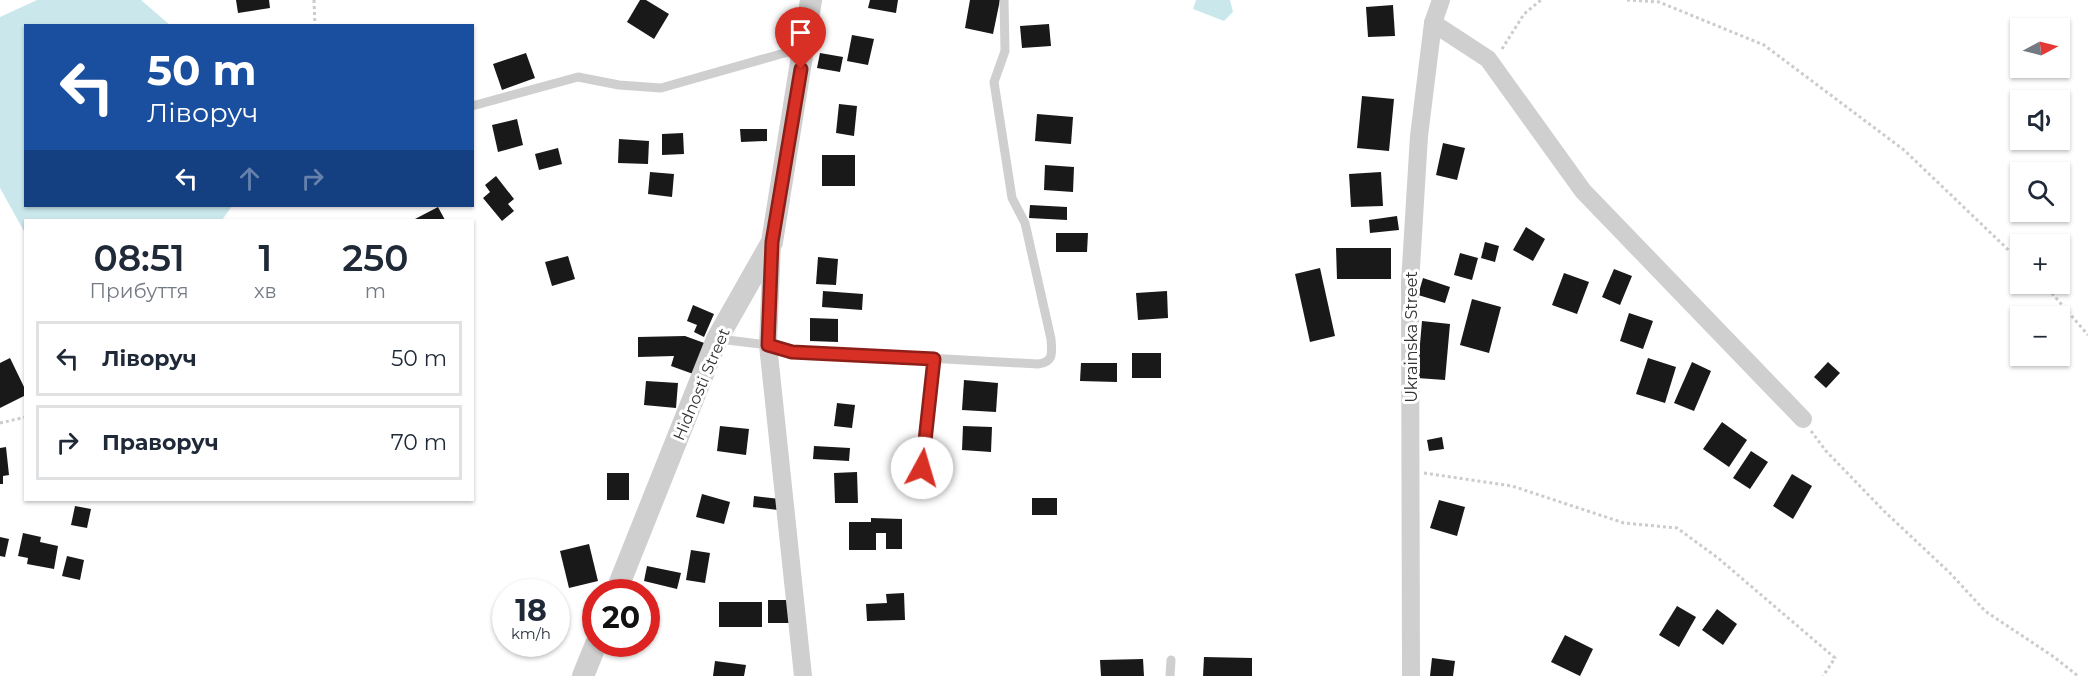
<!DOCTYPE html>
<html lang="uk">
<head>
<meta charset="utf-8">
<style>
  :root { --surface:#fff; --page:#f6f6f7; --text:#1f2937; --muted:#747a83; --line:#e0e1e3 }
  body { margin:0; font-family:Montserrat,sans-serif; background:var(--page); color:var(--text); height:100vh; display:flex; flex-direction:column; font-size:22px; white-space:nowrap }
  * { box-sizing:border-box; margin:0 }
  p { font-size:20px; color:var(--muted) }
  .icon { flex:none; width:33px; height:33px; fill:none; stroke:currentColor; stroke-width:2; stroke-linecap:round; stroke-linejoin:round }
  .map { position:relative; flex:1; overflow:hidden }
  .details { position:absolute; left:24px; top:219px; width:450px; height:282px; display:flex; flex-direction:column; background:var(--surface); border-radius:0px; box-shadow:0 2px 4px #0004 }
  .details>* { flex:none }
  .hud { position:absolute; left:24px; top:24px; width:450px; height:183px; border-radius:0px; box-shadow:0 2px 4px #0004; background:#1a4fa0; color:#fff; overflow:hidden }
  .needle { width:39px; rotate:83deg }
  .fabs { position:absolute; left:2010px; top:18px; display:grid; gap:12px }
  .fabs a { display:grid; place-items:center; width:60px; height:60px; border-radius:0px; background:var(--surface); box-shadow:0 2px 4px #0004; font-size:30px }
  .speed { position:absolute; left:492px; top:579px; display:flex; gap:12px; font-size:30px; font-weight:700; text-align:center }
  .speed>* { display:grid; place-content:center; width:78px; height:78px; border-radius:50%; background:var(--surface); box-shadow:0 2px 4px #0004; line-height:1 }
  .speed small { font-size:15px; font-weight:400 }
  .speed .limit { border:9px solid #d22; background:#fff; color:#111 }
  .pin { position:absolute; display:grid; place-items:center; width:51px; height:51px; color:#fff; margin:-62px -26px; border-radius:50% 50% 50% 0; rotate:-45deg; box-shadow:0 0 6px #0007 }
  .pin .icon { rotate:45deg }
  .me { position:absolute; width:66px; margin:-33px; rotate:6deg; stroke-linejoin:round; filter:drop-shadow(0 0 4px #0008) }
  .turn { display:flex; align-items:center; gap:21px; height:126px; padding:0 24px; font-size:27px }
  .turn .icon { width:78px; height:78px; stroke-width:2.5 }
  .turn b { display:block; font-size:42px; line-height:51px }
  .lanes { display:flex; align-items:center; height:57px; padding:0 24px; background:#0003; justify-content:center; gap:30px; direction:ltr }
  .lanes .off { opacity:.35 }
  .eta { display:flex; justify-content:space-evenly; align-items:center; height:102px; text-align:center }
  .eta b { font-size:36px; font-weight:600; line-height:42px }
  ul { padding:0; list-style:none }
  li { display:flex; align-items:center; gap:18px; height:75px; margin:0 12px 9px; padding:0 12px; border:3px solid var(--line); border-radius:0px }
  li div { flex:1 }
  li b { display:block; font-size:22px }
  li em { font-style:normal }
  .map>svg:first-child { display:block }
  .water { fill:#cae8ec }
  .building { fill:#191919 }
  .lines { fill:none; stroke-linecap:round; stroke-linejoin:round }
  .path { stroke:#ccc; stroke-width:3; stroke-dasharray:3 3; stroke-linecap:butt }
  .service { stroke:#cfcfcf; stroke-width:9 }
  .minor { stroke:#cfcfcf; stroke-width:18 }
  .tertiary { stroke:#cfcfcf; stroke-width:22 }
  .route-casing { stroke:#8d1f18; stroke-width:15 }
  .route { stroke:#d93025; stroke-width:10 }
  .labels { text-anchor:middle; stroke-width:6; stroke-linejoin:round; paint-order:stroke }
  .street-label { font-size:16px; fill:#323232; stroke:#fff }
</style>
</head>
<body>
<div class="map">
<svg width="2088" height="676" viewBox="0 0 2088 676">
  <rect width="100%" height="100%" fill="#fff"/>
  <g class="water">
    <polygon points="37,0 141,0 170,25 26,26 26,206 232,206 222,220 26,220 25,233 0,188 0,17"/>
    <polygon points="1196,0 1230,0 1233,12 1224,21 1193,9"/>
  </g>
  <g class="building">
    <polygon points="236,0 269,0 270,8 238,13"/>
    <polygon points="640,0 646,0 669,14 654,39 627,22"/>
    <polygon points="870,0 898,0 896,13 868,8"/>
    <polygon points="970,0 1000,0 993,34 965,28"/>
    <polygon points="1393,5 1395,36 1368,37 1366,7"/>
    <polygon points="1049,24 1051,46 1022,48 1020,26"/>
    <polygon points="852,35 874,39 868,65 847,61"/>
    <polygon points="526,53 535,78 502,90 493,64"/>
    <polygon points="820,53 843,57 840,72 817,68"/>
    <polygon points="1362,96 1394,99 1389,151 1357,148"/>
    <polygon points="839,104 857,106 854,136 836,133"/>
    <polygon points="1037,114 1073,117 1071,144 1035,141"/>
    <polygon points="517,119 523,145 498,152 492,125"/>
    <polygon points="740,129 767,129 767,141 741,142"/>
    <polygon points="683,133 684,154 662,155 662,134"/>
    <polygon points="619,139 649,141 648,164 618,163"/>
    <polygon points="1443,143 1465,148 1457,180 1436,175"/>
    <polygon points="558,148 562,164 539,170 535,154"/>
    <rect x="822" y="155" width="33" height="31"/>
    <polygon points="1045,165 1074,167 1073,192 1044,190"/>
    <polygon points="650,172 674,174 672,197 648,194"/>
    <polygon points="1381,172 1383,206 1351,207 1349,174"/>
    <polygon points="496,176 514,199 508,204 514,211 502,221 483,198 490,192 485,185"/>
    <polygon points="1030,205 1067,207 1067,220 1029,218"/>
    <polygon points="438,207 445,220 416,220 415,219"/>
    <polygon points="1397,216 1399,230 1370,233 1369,220"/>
    <polygon points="1526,227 1545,239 1533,261 1513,250"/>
    <polygon points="1056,233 1088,233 1087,252 1056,252"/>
    <polygon points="1485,242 1499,246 1495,262 1481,258"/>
    <polygon points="1336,248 1391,248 1391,279 1337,279"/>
    <polygon points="1460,253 1478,258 1472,280 1454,275"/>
    <polygon points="568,256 575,279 552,286 545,262"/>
    <polygon points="818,257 838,259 836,285 816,284"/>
    <polygon points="1320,268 1335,336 1310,342 1295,274"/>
    <polygon points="1614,269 1632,276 1620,305 1602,297"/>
    <polygon points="1564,273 1589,282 1577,314 1552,305"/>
    <polygon points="1423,278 1450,287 1445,303 1418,295"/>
    <polygon points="823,291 863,294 862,310 822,307"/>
    <polygon points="1167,291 1168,318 1138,320 1136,293"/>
    <polygon points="1472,299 1501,307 1489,353 1460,345"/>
    <polygon points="693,305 714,314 704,337 694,332 697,325 687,321"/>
    <polygon points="1629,313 1653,321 1643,349 1620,341"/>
    <polygon points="810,318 838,319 838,342 810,341"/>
    <polygon points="1422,321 1450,324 1445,380 1417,378"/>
    <polygon points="685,336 707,344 696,375 671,366 674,356 638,357 638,337"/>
    <rect x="1132" y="353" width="29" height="25"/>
    <polygon points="10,358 26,391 26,395 0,408 0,363"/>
    <polygon points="1648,358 1676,367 1665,403 1636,394"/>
    <polygon points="1692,362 1711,371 1694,411 1674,403"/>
    <polygon points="1828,362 1840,373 1826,388 1814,377"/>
    <polygon points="1081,363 1117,363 1117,382 1080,381"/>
    <polygon points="964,380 998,383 996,412 962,410"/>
    <polygon points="646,381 678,383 676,408 644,405"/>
    <polygon points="837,403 855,405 852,428 834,426"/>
    <polygon points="1722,422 1747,440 1729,467 1703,449"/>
    <polygon points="720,426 749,429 746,455 717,451"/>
    <polygon points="963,426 992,427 991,452 962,450"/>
    <polygon points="1442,437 1444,449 1429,451 1427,440"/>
    <polygon points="814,446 850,448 849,461 813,459"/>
    <polygon points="6,447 9,475 3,476 3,484 0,484 0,448"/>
    <polygon points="1751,451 1768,462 1750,489 1733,478"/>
    <polygon points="857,472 858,503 835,503 834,473"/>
    <rect x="607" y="473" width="22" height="27"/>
    <polygon points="1792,474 1812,486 1793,519 1773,506"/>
    <polygon points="702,494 730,502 724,524 696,517"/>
    <polygon points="754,496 780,499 778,510 753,507"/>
    <rect x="1032" y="498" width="25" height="17"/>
    <polygon points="1439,500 1465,507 1457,536 1430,528"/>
    <polygon points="75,506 91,509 87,528 71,525"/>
    <polygon points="871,518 902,519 902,549 886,549 886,533 876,533 876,550 849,550 849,522 871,522"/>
    <polygon points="23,533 41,537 40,542 58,546 54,569 27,564 28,558 18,556"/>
    <polygon points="0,537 9,539 5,557 0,556"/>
    <polygon points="589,544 598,581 569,588 560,551"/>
    <polygon points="691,550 710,553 705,583 686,580"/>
    <polygon points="67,556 84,560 80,580 62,576"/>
    <polygon points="647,566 681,573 677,589 644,581"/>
    <polygon points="904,593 905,620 867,621 866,604 887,603 886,594"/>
    <rect x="768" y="600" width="21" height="23"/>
    <rect x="719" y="602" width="43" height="25"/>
    <polygon points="1677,606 1696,617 1679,647 1659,635"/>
    <polygon points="1717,609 1737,624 1723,645 1702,630"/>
    <polygon points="556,621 563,622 557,641 556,641"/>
    <polygon points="1565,635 1593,649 1580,676 1551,662"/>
    <polygon points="1204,657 1252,658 1252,676 1203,676"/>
    <polygon points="1432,658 1455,661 1453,676 1430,676"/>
    <polygon points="1143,659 1144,676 1101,676 1100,660"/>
    <polygon points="715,661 746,665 744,676 713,676"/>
  </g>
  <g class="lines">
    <g class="path">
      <polyline points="314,0 315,26"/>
      <polyline points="1627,0 1659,2 1764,45 1904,150 2020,261"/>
      <polyline points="1502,49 1524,14 1541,0"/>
      <polyline points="2044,284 2088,335"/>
      <polyline points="0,423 26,417"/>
      <polyline points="1811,431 1826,451 1884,511 1950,573 1985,611 2054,657 2078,676"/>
      <polyline points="1424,473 1512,486 1624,523 1677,528 1718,558 1835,658 1823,676"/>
    </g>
    <g class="service">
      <polyline points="472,106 578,77 619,85 661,88 802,48"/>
      <path d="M719 339 768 345 792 353 873 355 1038 364C1054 362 1052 353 1051 339L1025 223 1012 198 994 82 1005 51 1004 0"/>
      <polyline points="922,468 934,359"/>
      <polyline points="1170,676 1171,660"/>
    </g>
    <g class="minor">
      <polyline points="1433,23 1488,59 1583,191 1803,419"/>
      <polyline points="772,242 768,345 803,676"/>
      <polyline points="1411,676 1410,283 1419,136 1433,23 1441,0"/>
    </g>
    <g class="tertiary">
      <polyline points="616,592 717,339 772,242 811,0"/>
      <polyline points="583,676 596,644"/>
    </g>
  </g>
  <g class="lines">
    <defs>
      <polyline id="route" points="801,69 772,242 768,345 792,352 934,359 922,468"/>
    </defs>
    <use href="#route" class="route-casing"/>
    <use href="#route" class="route"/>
  </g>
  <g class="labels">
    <g class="street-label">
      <text transform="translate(1411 337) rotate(-90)" y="6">Ukrainska Street</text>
      <text transform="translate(701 384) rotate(-67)" y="6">Hidnosti Street</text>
    </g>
  </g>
</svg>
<div class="fabs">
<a><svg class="needle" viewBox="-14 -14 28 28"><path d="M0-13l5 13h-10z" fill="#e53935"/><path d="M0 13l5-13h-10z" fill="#747a83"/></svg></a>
<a><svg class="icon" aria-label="sound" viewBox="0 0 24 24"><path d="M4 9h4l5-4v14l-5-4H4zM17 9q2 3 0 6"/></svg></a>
<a><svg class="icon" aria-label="search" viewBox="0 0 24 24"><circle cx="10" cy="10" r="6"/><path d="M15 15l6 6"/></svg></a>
<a>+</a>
<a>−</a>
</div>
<div class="speed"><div>18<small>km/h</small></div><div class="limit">20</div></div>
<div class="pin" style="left:801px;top:69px;background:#d93025"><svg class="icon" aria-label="arrive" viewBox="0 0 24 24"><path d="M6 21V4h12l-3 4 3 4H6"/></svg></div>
<svg class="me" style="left:922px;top:468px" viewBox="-20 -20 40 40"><circle r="19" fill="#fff"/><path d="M0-13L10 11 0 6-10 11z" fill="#d93025"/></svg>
<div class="hud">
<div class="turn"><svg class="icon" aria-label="left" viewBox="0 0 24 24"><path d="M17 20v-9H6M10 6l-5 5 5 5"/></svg><div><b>50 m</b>Ліворуч</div></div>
<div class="lanes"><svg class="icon" aria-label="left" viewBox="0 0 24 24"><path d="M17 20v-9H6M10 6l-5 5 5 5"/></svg><svg class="icon off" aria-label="ahead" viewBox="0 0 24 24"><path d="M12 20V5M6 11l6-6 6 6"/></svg><svg class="icon off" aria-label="right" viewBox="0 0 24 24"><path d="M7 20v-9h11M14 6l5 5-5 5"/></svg></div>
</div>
<section class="details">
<div class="eta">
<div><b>08:51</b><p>Прибуття</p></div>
<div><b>1</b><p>хв</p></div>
<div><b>250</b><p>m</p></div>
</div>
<ul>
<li><svg class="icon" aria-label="left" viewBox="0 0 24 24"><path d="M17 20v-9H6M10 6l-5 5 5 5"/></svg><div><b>Ліворуч</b></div><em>50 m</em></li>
<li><svg class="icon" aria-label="right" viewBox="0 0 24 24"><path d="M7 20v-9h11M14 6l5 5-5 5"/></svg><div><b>Праворуч</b></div><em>70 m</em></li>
</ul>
</section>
</div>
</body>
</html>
